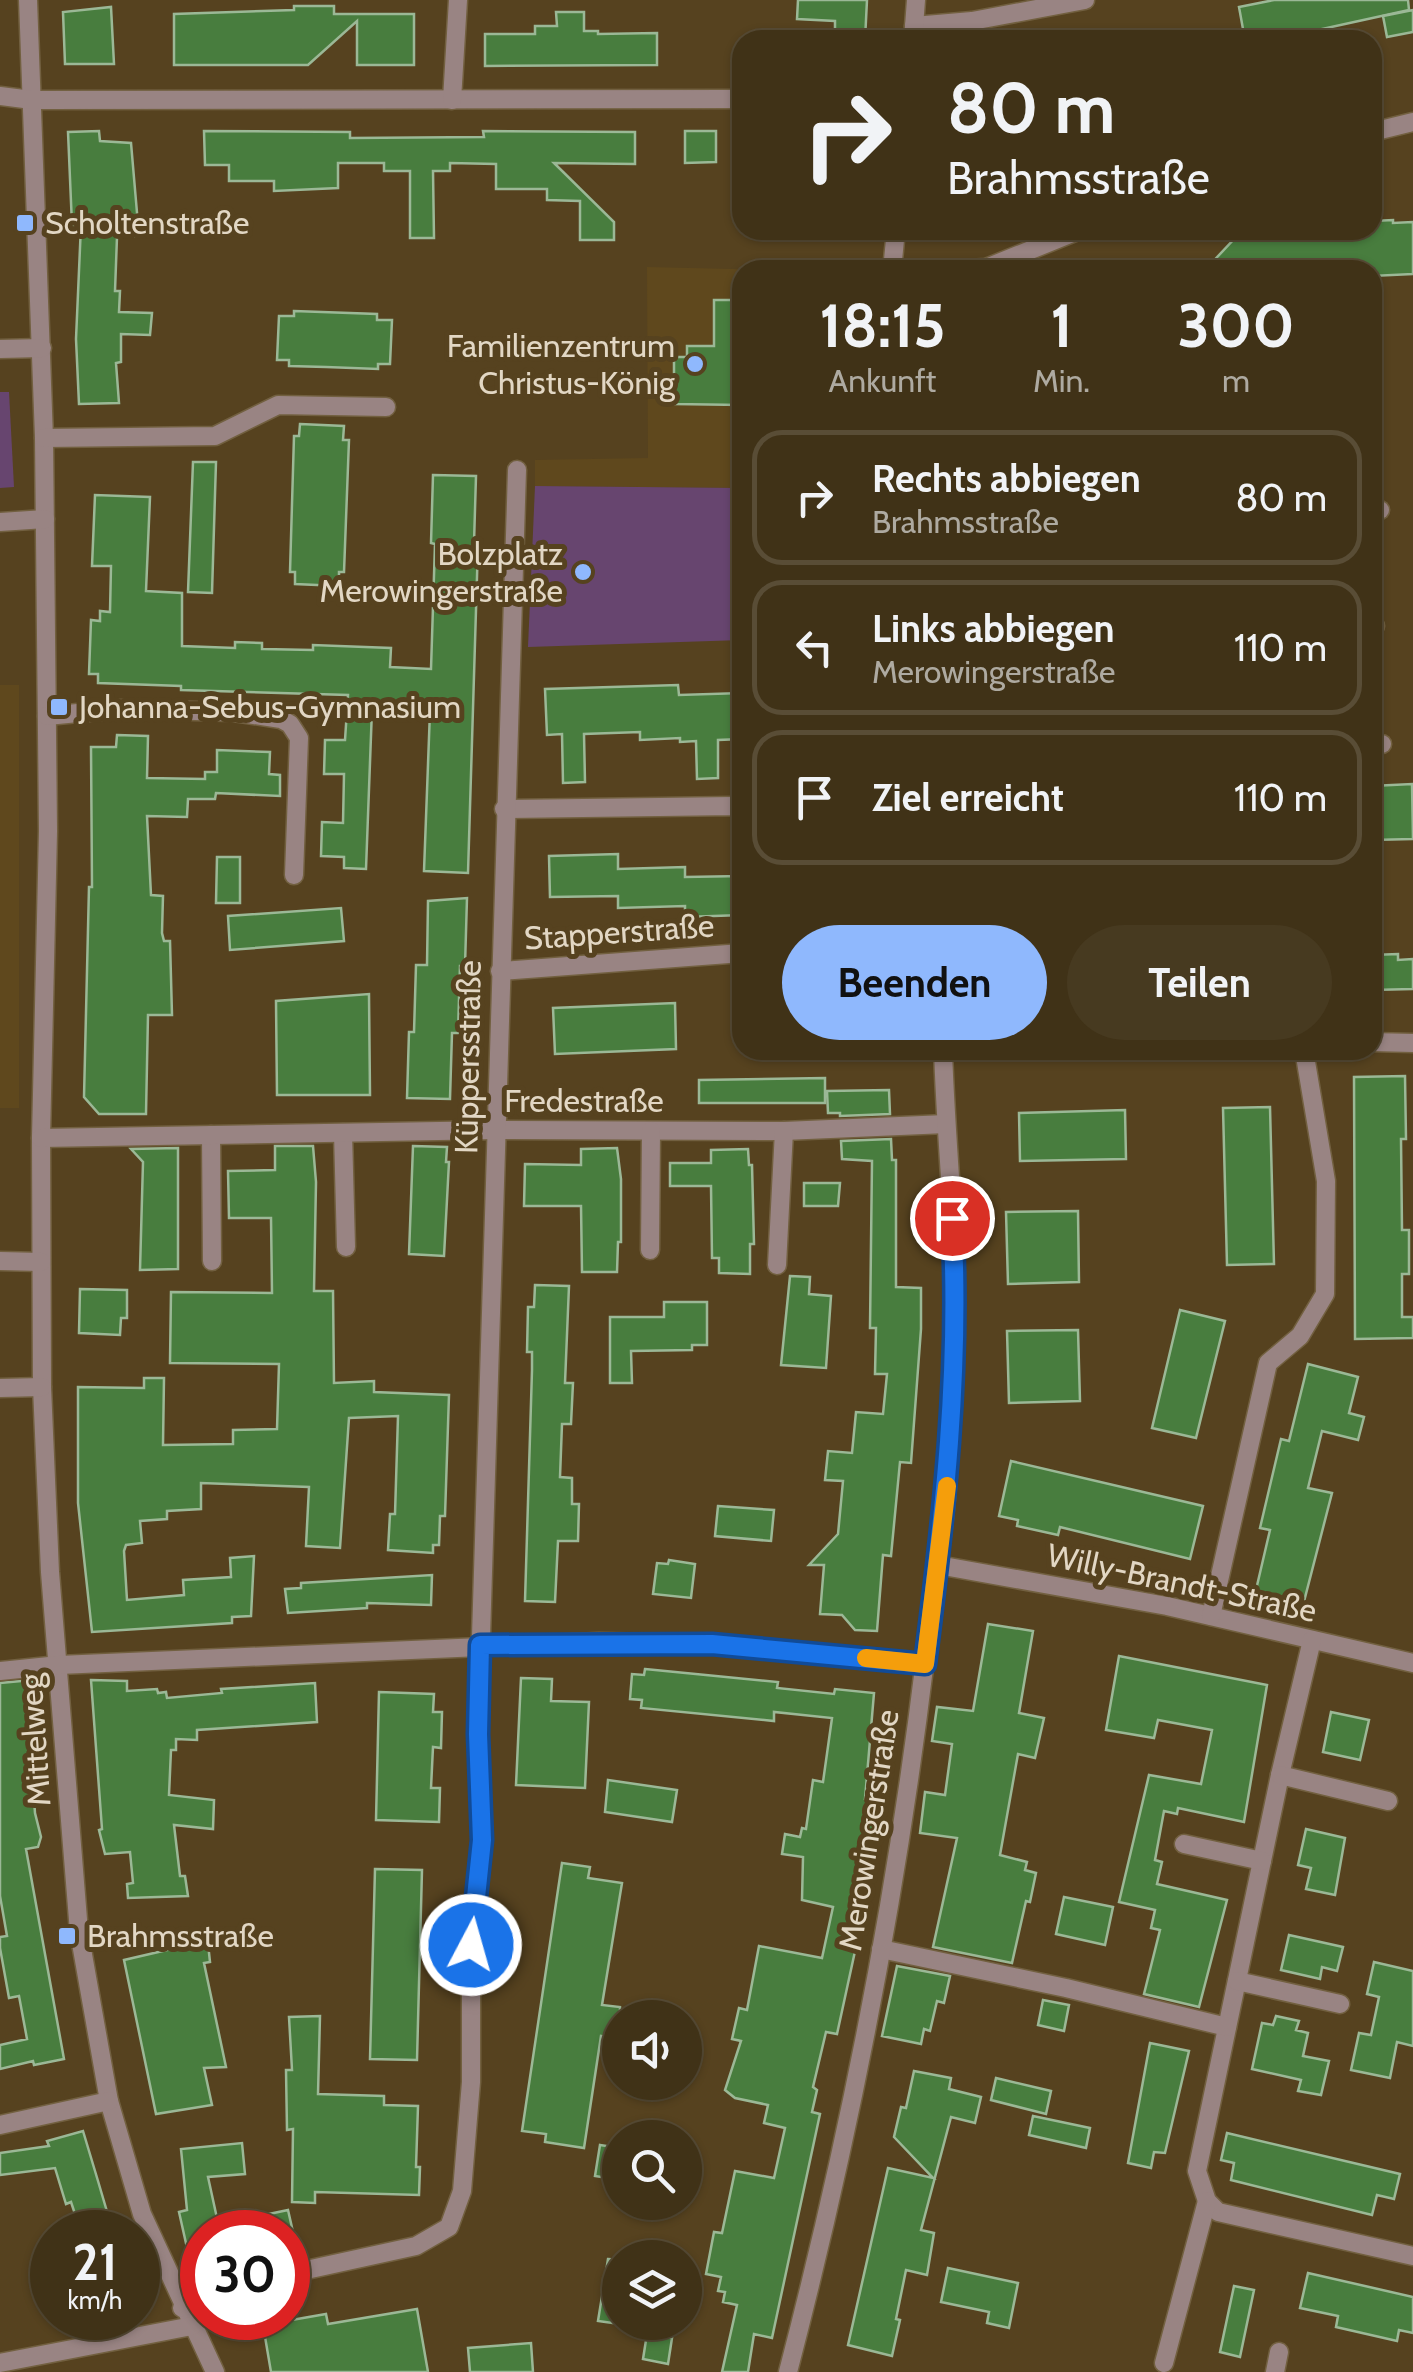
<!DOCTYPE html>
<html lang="de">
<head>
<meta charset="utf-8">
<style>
  :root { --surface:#403217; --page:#473a20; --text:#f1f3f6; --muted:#aeaaa1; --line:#594d36; --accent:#8fb8fd }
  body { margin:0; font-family:Cabin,sans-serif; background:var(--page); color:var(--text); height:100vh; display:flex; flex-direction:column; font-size:38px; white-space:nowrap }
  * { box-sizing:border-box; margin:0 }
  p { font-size:32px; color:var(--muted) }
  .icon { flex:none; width:55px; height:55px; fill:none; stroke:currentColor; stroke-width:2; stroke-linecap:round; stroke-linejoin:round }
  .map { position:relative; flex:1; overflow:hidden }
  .panel { position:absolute; left:732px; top:260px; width:650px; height:800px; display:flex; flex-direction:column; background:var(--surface); border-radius:30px; box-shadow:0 2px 8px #0004,0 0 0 2px var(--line) }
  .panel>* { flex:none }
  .guide { position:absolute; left:732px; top:30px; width:650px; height:210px; border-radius:30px; box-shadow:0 2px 8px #0004,0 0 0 2px var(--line); background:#403217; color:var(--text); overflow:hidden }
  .buttons { position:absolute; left:602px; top:2000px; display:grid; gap:20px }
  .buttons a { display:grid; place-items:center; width:100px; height:100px; border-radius:50%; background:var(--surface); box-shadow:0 2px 8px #0004,0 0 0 2px var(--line); font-size:50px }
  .speed { position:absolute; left:30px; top:2210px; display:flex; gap:20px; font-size:50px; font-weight:700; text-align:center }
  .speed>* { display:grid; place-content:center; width:130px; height:130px; border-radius:50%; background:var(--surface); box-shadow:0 2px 8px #0004,0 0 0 2px var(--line); line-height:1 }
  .speed small { font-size:25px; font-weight:400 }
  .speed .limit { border:15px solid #d22; background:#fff; color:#111 }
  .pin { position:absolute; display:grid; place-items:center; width:85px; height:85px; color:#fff; margin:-42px; border:5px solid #fff; border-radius:50%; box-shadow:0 2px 10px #0007 }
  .me { position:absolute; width:110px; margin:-55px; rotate:6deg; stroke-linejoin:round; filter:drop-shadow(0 0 8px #0008) }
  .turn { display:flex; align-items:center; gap:35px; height:210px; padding:0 50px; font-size:45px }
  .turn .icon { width:130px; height:130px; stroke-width:2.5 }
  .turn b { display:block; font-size:70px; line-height:85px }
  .eta { display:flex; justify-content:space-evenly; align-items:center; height:170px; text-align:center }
  .eta b { font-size:60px; font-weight:800; line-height:70px }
  .cta { display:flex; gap:20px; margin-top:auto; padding:20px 50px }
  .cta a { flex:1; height:115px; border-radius:60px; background:var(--accent); color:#111; font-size:40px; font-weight:800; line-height:115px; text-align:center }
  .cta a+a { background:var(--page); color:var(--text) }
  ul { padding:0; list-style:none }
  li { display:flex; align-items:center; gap:30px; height:135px; margin:0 20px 15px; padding:0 30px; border:5px solid var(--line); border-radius:30px }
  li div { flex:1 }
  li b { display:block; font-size:38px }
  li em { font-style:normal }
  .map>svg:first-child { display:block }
  .built { fill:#5f481d }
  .green { fill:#67456f }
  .building { fill:#487d3e; stroke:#9bb896; stroke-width:2.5 }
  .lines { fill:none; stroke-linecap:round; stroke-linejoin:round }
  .minor-casing { stroke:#726040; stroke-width:21 }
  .minor { stroke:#998483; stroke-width:18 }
  .route-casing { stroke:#114b97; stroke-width:25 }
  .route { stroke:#1a73e8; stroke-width:18 }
  .slow { stroke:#f59e0b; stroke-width:18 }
  .poi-dot { fill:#8fb8fd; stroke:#56421f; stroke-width:4 }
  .labels { text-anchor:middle; stroke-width:10; stroke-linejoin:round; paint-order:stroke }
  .poi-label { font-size:32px; fill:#e2d7c4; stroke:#56421f; text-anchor:start }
  .street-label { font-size:32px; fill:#e2d7c4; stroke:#56421f }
</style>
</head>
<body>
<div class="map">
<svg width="1413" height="2372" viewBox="0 0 1413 2372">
  <rect width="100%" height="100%" fill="#56421f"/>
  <g class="built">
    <polygon points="647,267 780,270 742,270 742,488 535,486 535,460 648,458"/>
    <rect x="0" y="685" width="19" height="423"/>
  </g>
  <g class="green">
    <polygon points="0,392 9,392 14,487 0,488"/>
    <polygon points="535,486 742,488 742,640 528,647"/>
  </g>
  <g class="building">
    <polygon points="798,0 867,0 865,40 835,40 835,21 797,19"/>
    <polygon points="1274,0 1408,0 1409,10 1272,40 1245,40 1239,7"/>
    <polygon points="294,6 334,6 334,14 414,14 414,65 357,65 357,21 308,65 174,65 174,14 294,10"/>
    <polygon points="111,7 114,64 65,64 63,12"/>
    <polygon points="1413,10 1413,32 1387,37 1383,16"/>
    <polygon points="556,12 584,12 584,31 598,31 598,34 657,33 657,65 485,66 485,34 535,34 535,26 557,26"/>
    <polygon points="99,131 100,141 131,143 139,236 117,237 115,291 120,291 119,312 152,313 150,335 121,334 121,362 116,363 119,403 79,404 76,339 81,225 72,225 68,132"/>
    <polygon points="204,131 350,132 350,138 484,137 483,131 635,132 635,164 554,163 614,222 614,240 580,240 580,201 547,200 547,189 496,189 496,164 450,163 450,171 433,171 434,238 410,238 410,171 384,171 384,163 338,163 338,188 274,191 274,181 229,181 229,165 205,165"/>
    <polygon points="685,131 716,131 716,162 685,163"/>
    <polygon points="1393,220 1393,223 1413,222 1413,274 1372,276 1372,270 1312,270 1312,260 1254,263 1254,270 1205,270 1237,236 1311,233 1311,230 1373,230 1373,221"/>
    <polygon points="714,300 742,300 742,405 674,404 674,357 687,357 687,346 714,346"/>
    <polygon points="294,311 377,314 377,320 392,320 390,364 378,364 378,369 326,367 289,366 289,360 277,360 279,316 294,316"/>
    <polygon points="300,424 344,426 343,440 349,440 344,572 339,572 339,586 295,584 295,572 290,572 294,436 299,436"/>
    <polygon points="193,462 216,462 212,593 188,592"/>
    <polygon points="433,475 476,476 474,543 478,544 468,873 424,871 430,711 372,709 366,869 344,868 344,857 321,856 322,822 343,823 344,774 324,774 325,740 345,740 348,695 181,690 181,686 98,683 98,674 89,674 91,620 100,621 100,611 110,612 111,566 92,566 95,495 150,497 146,591 182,593 182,646 235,648 235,642 262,643 262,649 313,650 313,645 391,648 390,667 431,669 435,544 431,543"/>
    <polygon points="678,685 679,695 742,693 742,739 718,740 718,778 697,779 696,741 680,742 680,738 640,740 640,732 584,734 585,782 563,783 562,734 547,735 545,689"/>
    <polygon points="117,735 148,736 147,778 205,779 205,772 217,772 217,750 270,752 269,774 280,775 280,796 216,793 215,799 188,799 187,817 147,816 151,895 163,896 162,933 164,941 170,941 172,1015 148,1015 146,1114 99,1114 84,1097 89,887 92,887 91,747 116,747"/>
    <polygon points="1412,784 1413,839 1372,840 1372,786"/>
    <polygon points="618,854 618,869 685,867 685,877 742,876 742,915 685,917 685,906 618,908 618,896 550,897 549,856"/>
    <polygon points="217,857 240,857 240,903 216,903"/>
    <polygon points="467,898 465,966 460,966 458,1033 452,1033 450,1099 407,1098 409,1032 414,1032 416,965 427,965 428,901"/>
    <polygon points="341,908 344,941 230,950 228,916"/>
    <polygon points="1398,954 1398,960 1413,959 1413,989 1372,990 1372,955"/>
    <polygon points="369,994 370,1095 277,1095 276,1001"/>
    <polygon points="675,1003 676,1049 555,1054 553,1008"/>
    <polygon points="1405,1076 1406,1139 1401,1139 1402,1230 1409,1230 1409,1274 1402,1274 1402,1317 1413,1317 1413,1338 1355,1339 1354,1077"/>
    <polygon points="825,1078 825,1103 699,1103 699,1080"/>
    <polygon points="889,1090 890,1114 840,1116 840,1113 828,1113 827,1091"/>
    <polygon points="1270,1107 1274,1264 1227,1265 1223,1108"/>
    <polygon points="1125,1110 1126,1159 1020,1161 1019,1113"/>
    <polygon points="891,1139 892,1160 896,1160 896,1287 921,1288 921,1329 911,1463 900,1462 891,1556 883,1555 877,1631 855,1630 842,1615 820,1614 824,1565 809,1565 838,1534 843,1481 825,1480 828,1451 852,1453 856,1412 883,1414 887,1374 875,1374 876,1328 870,1328 872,1161 842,1159 841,1141"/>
    <polygon points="275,1146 313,1146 316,1182 314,1291 333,1291 334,1383 374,1381 374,1392 449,1395 445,1516 440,1516 439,1545 433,1545 433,1553 388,1550 390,1514 395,1514 398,1416 349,1418 340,1548 306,1546 309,1487 201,1483 201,1509 167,1511 167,1519 140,1521 142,1543 126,1545 124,1551 127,1600 184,1595 183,1580 231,1577 230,1558 254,1556 251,1616 232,1617 232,1623 92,1632 78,1503 78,1387 144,1388 144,1378 164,1378 163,1445 233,1444 233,1430 277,1429 279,1364 170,1363 171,1292 272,1293 271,1218 229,1218 228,1171 275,1170"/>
    <polygon points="413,1146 447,1147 446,1162 449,1162 444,1256 409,1254"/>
    <polygon points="178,1148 178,1269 140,1270 143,1162 131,1149"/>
    <polygon points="617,1148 621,1179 621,1242 618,1242 617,1272 582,1272 581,1206 524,1206 525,1164 581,1165 581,1149"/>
    <polygon points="748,1149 749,1165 752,1165 754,1244 750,1244 750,1274 719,1273 719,1258 712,1258 711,1186 670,1186 670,1163 711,1163 711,1150"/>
    <polygon points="804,1183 840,1183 838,1206 804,1206"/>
    <polygon points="1078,1211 1079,1282 1008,1284 1006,1212"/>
    <polygon points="790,1276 810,1277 809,1294 831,1296 826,1368 781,1365"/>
    <polygon points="535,1285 569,1286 565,1383 573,1383 571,1424 562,1424 560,1477 572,1478 572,1504 579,1504 578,1541 558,1541 555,1602 525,1601 532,1370 532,1352 527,1352 528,1307 534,1307"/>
    <polygon points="80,1289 127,1290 127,1318 121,1318 120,1335 79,1333"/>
    <polygon points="664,1302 707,1302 707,1345 692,1345 692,1350 631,1351 632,1383 610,1383 610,1317 664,1317"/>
    <polygon points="1180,1310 1225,1321 1196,1438 1152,1428"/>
    <polygon points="1078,1330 1080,1401 1009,1403 1007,1331"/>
    <polygon points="1308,1364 1358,1377 1349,1413 1364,1417 1358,1440 1322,1431 1308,1488 1332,1493 1300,1617 1252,1607 1270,1530 1260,1528 1281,1439 1289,1441"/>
    <polygon points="1011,1461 1203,1506 1190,1559 1060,1527 1058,1535 1017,1526 1018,1520 999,1516"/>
    <polygon points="718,1506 774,1510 771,1541 715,1536"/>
    <polygon points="669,1560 695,1564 691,1598 653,1594 657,1563 668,1564"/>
    <polygon points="432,1575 431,1605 367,1603 367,1608 288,1613 285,1589 301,1588 301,1583"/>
    <polygon points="988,1624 1033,1631 1019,1713 1044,1718 1035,1758 1018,1754 1000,1855 1027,1862 1025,1870 1036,1873 1030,1902 1026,1901 1012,1963 933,1947 957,1838 920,1833 925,1792 945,1795 952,1744 932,1741 937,1707 973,1711"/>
    <polygon points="1119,1656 1267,1685 1244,1822 1178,1808 1177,1814 1164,1811 1155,1860 1162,1862 1157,1884 1227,1900 1199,2007 1144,1994 1160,1930 1151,1928 1155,1910 1119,1902 1149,1775 1201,1784 1212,1730 1158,1720 1154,1738 1106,1730"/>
    <polygon points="645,1669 778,1682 777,1688 834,1694 835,1689 874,1693 865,1799 880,1801 867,1896 837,2034 826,2032 813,2087 817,2090 812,2112 820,2114 772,2338 754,2334 748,2372 722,2372 737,2305 723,2302 725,2292 718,2291 721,2277 706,2274 714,2232 722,2233 735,2171 774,2178 785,2128 764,2123 768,2105 735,2098 725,2090 741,2041 732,2039 739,2008 747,2010 759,1946 822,1958 833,1907 802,1900 803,1857 782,1854 785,1834 800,1837 802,1828 806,1829 813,1780 823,1782 832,1718 774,1712 774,1721 641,1708 642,1700 630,1699 632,1674 644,1675"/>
    <polygon points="521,1678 552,1679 551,1701 589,1702 585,1788 516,1785"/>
    <polygon points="32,1680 37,1734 30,1741 35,1813 41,1837 38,1847 26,1849 64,2059 34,2065 33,2061 0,2069 0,2045 27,2039 19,1996 9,1998 0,1948 0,1937 7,1936 0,1896 0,1683"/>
    <polygon points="91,1680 127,1681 127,1691 157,1689 158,1693 166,1692 167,1698 222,1693 221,1689 315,1683 317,1722 197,1730 197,1740 176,1739 176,1750 171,1750 169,1795 214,1800 213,1829 174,1825 180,1876 185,1876 188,1896 128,1898 127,1884 133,1883 130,1852 105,1854 99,1830 102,1829"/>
    <polygon points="379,1692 434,1694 433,1712 442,1712 441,1748 433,1747 431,1788 440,1788 439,1822 376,1820"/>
    <polygon points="1331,1712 1369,1720 1360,1760 1323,1752"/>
    <polygon points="608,1780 677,1790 672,1822 605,1812"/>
    <polygon points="1306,1829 1345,1838 1335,1895 1306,1889 1311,1868 1298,1865"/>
    <polygon points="562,1863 590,1867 588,1878 622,1883 602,2005 620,2007 620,2039 601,2036 584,2148 545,2142 546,2134 522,2131"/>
    <polygon points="375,1869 422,1870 417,2060 370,2059"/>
    <polygon points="1064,1897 1113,1907 1105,1945 1056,1934"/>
    <polygon points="164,1932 207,1934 210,1962 204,1963 226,2067 204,2068 212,2105 156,2114 124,1960 167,1950"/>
    <polygon points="1289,1935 1343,1947 1337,1971 1322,1967 1320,1979 1281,1970"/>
    <polygon points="1374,1962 1413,1971 1413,2046 1397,2042 1390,2078 1351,2070 1359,2033 1371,2035 1379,1997 1367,1994"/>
    <polygon points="897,1966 950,1976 944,2003 937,2001 930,2031 924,2029 921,2044 882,2036"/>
    <polygon points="1043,2000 1069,2005 1064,2031 1038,2025"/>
    <polygon points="320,2016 318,2094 384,2096 384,2105 418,2106 416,2167 420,2167 419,2195 315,2192 315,2203 292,2202 293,2129 287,2130 286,2070 292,2070 289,2017"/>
    <polygon points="1276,2016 1299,2021 1296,2030 1308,2033 1303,2056 1329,2061 1321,2095 1298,2091 1301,2080 1252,2069 1262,2023 1273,2025"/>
    <polygon points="1150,2043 1189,2051 1165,2153 1154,2152 1151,2168 1128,2163"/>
    <polygon points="914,2071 951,2078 949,2089 981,2097 975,2123 951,2117 921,2230 934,2233 927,2275 906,2270 896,2319 900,2320 892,2356 848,2345 888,2168 933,2178 894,2137 901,2107 906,2108"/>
    <polygon points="996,2078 1051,2091 1046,2114 991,2100"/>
    <polygon points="1033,2116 1090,2128 1086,2148 1029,2135"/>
    <polygon points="83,2131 98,2181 113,2232 81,2232 71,2202 66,2204 55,2168 0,2175 0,2153 49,2146 47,2141"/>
    <polygon points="1227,2133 1400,2174 1394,2199 1377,2195 1372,2215 1231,2180 1234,2163 1221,2160"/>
    <polygon points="242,2143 245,2174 208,2177 220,2232 202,2232 202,2278 194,2279 179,2212 187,2210 181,2149"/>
    <polygon points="600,2145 620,2148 620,2180 595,2176"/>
    <polygon points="288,2210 293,2232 227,2232 226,2223"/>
    <polygon points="608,2259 620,2260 620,2324 598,2321"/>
    <polygon points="948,2268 1018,2283 1009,2328 987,2323 989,2312 941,2302"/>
    <polygon points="1308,2273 1413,2297 1413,2333 1399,2330 1397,2341 1336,2327 1338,2316 1300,2308"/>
    <polygon points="1234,2286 1254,2290 1240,2357 1220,2352"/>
    <polygon points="417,2309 428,2372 271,2372 263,2325 326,2314 328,2324"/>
    <polygon points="647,2334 672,2338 668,2364 643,2359"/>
    <polygon points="531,2343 533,2372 470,2372 468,2348"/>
  </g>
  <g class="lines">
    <defs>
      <g id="minor">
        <polyline points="28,0 44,438 48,831 41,1138 42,1387 50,1572 79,1932 109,2101 142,2214 215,2372"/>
        <polyline points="914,26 972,21 1085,0"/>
        <polyline points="913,40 916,0"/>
        <polyline points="0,96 32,100 742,99"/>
        <polyline points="452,100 458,0"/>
        <polyline points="1372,132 1413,122"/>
        <polyline points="892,270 896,230"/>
        <polyline points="949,270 986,268 1080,230"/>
        <polyline points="0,349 42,348"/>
        <polyline points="44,438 215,436 278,405 386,407"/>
        <polyline points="1372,510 1380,510"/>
        <polyline points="0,522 45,519"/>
        <polyline points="1372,626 1375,626"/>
        <polyline points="47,716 119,709 234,712 281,719 290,724 299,738 294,875"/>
        <polyline points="1372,744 1382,744"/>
        <polyline points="504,809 734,806 742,810"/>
        <polyline points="500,971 742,953"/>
        <polyline points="1372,1042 1413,1043"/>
        <polyline points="343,1133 346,1247"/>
        <polyline points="211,1135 212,1261"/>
        <polyline points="41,1138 496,1130 784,1131 946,1124"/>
        <polyline points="650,1250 651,1131"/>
        <polyline points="0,1261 41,1262"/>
        <polyline points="777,1265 784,1131"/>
        <polyline points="0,1388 42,1387"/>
        <polyline points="938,1565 1167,1606 1413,1663"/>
        <polyline points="1211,1616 1268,1363 1300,1336 1325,1294 1326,1181 1304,1050"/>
        <polyline points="1312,1640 1280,1775 1197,2171 1207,2201 1218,2212 1413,2256"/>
        <polyline points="0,1671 59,1665 599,1642 713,1644 925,1664"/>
        <polyline points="1280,1775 1388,1801"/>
        <polyline points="1184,1844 1262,1861"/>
        <polyline points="881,1949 1066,1988 1227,2027"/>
        <polyline points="1237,1981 1340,2004"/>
        <polyline points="0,2125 109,2101"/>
        <polyline points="288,2274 416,2246 449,2227 462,2191 471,2082 471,1945 482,1840 478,1734 517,470"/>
        <polyline points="182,2308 202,2300"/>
        <polyline points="0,2363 192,2326"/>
        <polyline points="1164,2363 1207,2201"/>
        <path d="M788 2372C849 2138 896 1900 925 1660 933 1598 944 1535 948 1473 952 1398 957 1321 954 1246 951 1181 945 1115 943 1050"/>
        <polyline points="1275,2372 1279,2352"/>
      </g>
    </defs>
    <use href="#minor" class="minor-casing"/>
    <use href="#minor" class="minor"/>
  </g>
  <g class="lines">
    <defs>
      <path id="route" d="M471 1945 482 1840 478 1734 480 1645 712 1644 925 1664C944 1516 961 1368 952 1218"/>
    </defs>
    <use href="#route" class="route-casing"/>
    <use href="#route" class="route"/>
    <polyline class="slow" points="866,1658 925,1664 947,1486"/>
  </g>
  <g class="poi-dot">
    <rect x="15" y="213" width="20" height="20" rx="5"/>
    <circle cx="695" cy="364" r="10"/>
    <circle cx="583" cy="572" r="10"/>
    <rect x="49" y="697" width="20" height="20" rx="5"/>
    <rect x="57" y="1926" width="20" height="20" rx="5"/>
  </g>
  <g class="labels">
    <g class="poi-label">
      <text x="45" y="234">Scholtenstraße</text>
      <text x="675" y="357" text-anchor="end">Familienzentrum<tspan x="675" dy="37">Christus-König</tspan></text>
      <text x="563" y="565" text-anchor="end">Bolzplatz<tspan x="563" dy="37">Merowingerstraße</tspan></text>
      <text x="79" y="718">Johanna-Sebus-Gymnasium</text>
      <text x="87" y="1947">Brahmsstraße</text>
    </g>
    <g class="street-label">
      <text transform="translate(619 932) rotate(-4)" y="11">Stapperstraße</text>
      <text transform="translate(468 1057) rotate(-89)" y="11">Küppersstraße</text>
      <text x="584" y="1112">Fredestraße</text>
      <text transform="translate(1182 1583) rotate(12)" y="11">Willy-Brandt-Straße</text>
      <text transform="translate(35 1740) rotate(-94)" y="11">Mittelweg</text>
      <text transform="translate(869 1830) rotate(-81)" y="11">Merowingerstraße</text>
    </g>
  </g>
</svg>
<div class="buttons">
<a><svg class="icon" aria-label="sound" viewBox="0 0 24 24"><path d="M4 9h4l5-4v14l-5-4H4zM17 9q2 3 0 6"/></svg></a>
<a><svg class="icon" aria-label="search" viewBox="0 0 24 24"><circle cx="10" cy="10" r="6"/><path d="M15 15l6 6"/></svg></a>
<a><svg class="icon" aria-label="layers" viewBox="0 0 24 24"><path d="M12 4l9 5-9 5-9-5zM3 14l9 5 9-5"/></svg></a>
</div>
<div class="speed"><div>21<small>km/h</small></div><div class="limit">30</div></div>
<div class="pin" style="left:952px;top:1218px;background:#d93025"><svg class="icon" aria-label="arrive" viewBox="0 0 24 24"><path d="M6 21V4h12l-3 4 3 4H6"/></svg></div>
<svg class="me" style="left:471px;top:1945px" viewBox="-20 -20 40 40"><circle r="17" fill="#1a73e8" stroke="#fff" stroke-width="3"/><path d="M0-11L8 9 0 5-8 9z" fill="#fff"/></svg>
<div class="guide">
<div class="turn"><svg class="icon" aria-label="right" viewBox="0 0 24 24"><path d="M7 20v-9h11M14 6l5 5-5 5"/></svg><div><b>80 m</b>Brahmsstraße</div></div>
</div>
<section class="panel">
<div class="eta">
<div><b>18:15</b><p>Ankunft</p></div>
<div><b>1</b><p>Min.</p></div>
<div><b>300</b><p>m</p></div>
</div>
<ul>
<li><svg class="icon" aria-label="right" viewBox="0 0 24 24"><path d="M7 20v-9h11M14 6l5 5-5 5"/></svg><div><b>Rechts abbiegen</b><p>Brahmsstraße</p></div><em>80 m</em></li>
<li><svg class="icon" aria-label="left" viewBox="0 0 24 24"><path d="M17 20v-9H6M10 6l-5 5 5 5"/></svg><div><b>Links abbiegen</b><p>Merowingerstraße</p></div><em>110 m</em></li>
<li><svg class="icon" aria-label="arrive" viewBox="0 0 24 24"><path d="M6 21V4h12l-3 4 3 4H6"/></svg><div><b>Ziel erreicht</b></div><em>110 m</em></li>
</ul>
<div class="cta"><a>Beenden</a><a>Teilen</a></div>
</section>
</div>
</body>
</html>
